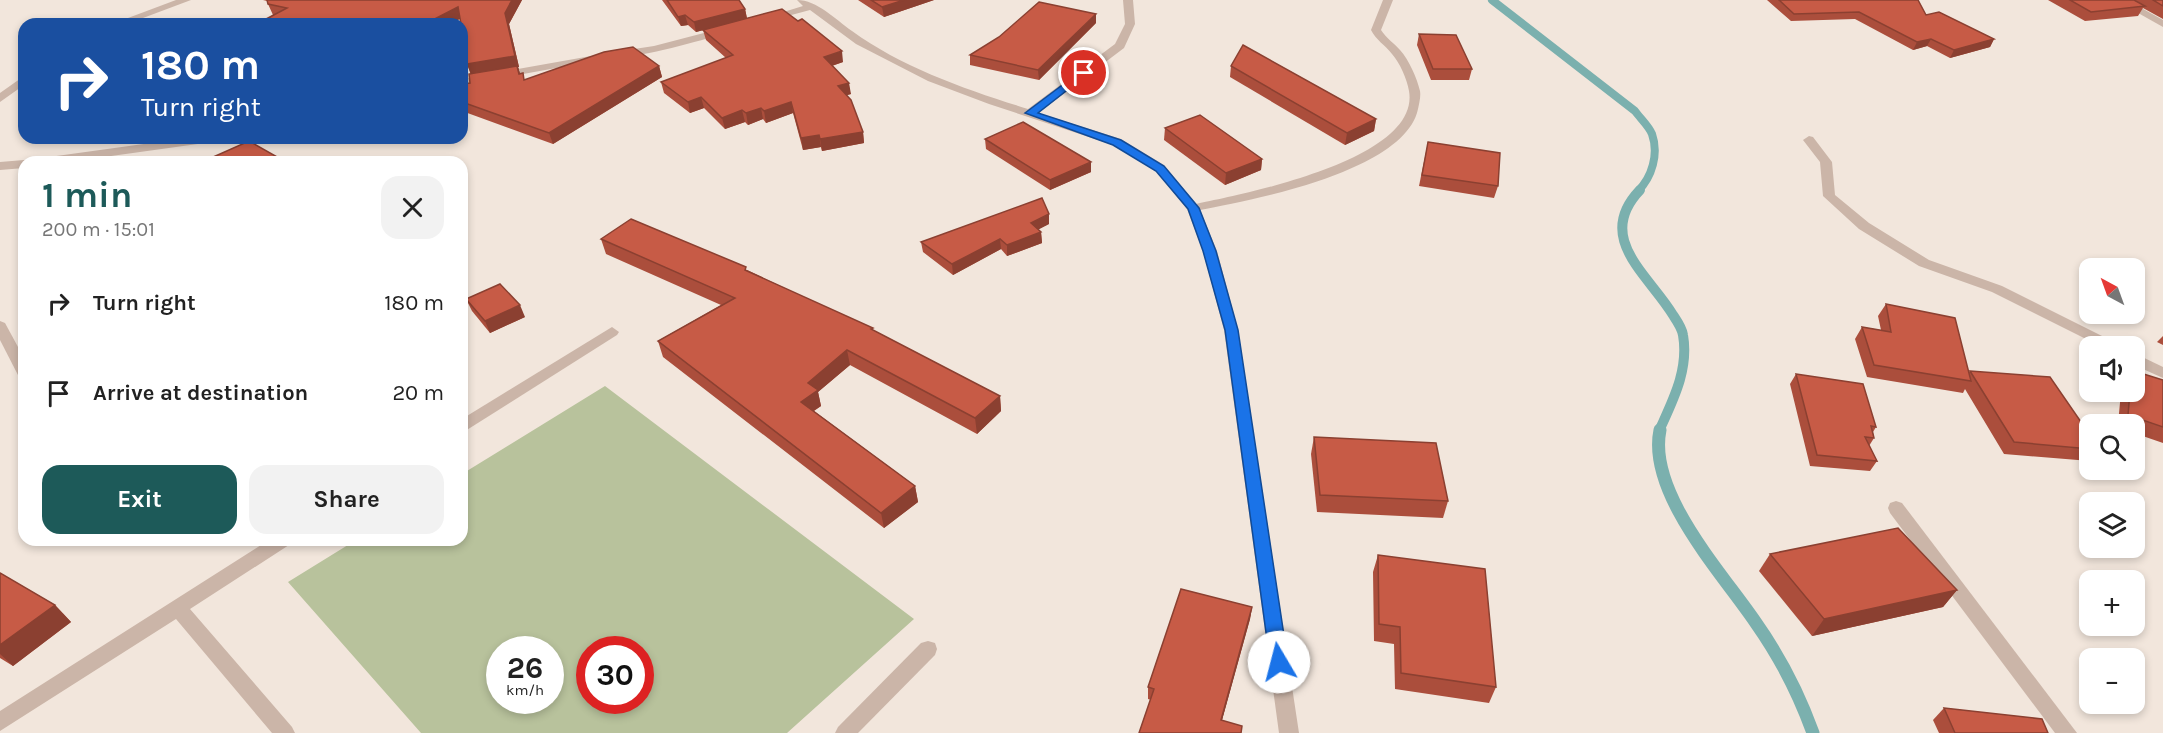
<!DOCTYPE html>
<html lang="en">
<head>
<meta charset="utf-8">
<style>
  :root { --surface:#fff; --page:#f2f2f2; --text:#222; --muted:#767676; --accent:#1d5a59 }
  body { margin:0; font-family:Karla,sans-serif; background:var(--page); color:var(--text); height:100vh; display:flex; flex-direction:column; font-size:22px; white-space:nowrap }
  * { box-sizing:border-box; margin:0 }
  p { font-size:20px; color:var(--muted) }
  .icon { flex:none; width:33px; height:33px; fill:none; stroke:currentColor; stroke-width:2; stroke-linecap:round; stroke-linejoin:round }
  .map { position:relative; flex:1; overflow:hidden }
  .sheet { position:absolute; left:18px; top:156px; width:450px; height:390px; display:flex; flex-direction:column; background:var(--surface); border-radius:18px; box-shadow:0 3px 9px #0003 }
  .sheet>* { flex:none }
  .hud { position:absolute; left:18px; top:18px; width:450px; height:126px; border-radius:18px; box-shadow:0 3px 9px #0003; background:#1a4fa0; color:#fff; overflow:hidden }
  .needle { width:39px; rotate:319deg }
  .tools { position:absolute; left:2079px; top:258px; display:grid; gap:12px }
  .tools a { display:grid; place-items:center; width:66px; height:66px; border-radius:12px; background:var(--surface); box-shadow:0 3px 9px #0003; font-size:30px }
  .speed { position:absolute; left:486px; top:636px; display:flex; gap:12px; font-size:30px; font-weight:700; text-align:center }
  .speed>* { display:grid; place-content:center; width:78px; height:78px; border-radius:50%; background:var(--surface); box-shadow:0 3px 9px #0003; line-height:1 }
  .speed small { font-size:15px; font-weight:400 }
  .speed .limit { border:9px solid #d22; background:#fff; color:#111 }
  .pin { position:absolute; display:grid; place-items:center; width:51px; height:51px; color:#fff; margin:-26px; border:3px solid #fff; border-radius:50%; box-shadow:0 2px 6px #0007 }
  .me { position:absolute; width:66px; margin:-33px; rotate:352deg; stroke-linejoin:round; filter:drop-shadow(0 0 4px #0008) }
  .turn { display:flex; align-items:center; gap:21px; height:126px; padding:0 24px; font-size:27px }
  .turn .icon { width:78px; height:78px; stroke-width:2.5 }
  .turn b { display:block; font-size:42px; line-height:51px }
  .round { display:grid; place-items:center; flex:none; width:63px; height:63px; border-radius:18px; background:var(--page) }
  .headline { display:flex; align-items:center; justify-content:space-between; height:102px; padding:0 24px }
  h1 { font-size:36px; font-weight:700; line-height:45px; color:var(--accent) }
  .action { display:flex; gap:12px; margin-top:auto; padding:12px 24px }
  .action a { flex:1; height:69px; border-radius:18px; background:var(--accent); color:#fff; font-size:24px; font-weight:700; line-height:69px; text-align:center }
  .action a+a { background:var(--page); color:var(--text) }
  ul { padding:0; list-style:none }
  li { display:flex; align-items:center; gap:18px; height:90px; padding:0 24px }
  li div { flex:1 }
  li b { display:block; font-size:22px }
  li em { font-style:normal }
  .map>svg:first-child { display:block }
  .green { fill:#b8c29c; fill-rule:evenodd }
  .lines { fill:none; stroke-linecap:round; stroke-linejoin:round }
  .stream-far2 { stroke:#7bb0ae; stroke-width:8 }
  .stream-far1 { stroke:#7bb0ae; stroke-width:10 }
  .stream { stroke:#7bb0ae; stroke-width:13 }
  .minor { fill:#cbb5a8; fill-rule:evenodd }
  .wall { fill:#ab4e3c }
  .shaded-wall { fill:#8b4031 }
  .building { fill:#c75b46; stroke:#8b4031; stroke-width:1.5 }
  .route { fill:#1a73e8; stroke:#114b97; stroke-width:1.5 }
</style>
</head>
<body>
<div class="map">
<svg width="2163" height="733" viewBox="0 0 2163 733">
  <rect width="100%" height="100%" fill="#f2e6dc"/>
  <path class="green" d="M605 386 914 619 787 733H421L288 582 356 540H462V474ZM500 650H550V700H500ZM590 650H640V700H590Z"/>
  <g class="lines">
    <path class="stream-far2" d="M1492 0 1635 111C1640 118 1649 126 1652 134 1659 154 1652 177 1638 191"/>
    <path class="stream-far1" d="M1640 190C1594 238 1649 275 1673 315 1677 321 1682 328 1683 335 1689 370 1673 400 1659 431"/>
    <path class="stream" d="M1660 430C1647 493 1723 574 1756 623 1780 657 1799 694 1813 733"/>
    <g class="minor">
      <polygon points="176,0 191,0 127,24 112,24"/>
      <path d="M797 0C817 0 835 19 852 31 903 68 967 90 1028 109L1115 44 1125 24 1123 0H1133L1135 24 1124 48 1038 113 1121 139 1164 165 1196 204C1243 194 1421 160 1409 91 1407 79 1400 63 1392 54 1385 45 1376 40 1371 30L1383 0H1393L1381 30C1386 38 1394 43 1400 50 1409 60 1417 78 1420 91 1421 97 1419 104 1418 109 1405 171 1254 200 1200 210L1217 251 1238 330 1299 733H1279L1224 330 1203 251 1187 209 1156 171 1113 145 989 104 928 81 856 44 810 10 769 21 764 18 803 6Z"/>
      <polygon points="2115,0 2127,0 2163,20 2163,27"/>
      <path d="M723 28 727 29V33C708 38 627 63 616 54L621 51 654 46Z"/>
      <polygon points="591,56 595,57 595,61 462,85 462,79"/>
      <polygon points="24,76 24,85 0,102 0,93"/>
      <polygon points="1809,136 1813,137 1832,162 1835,195 1869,223 1929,260 2002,286 2116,343 2118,346 2100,346 1992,292 1919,266 1859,229 1823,196 1820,162 1803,140"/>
      <polygon points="187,138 218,138 212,142 68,162 36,162 42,158"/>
      <polygon points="24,160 29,162 24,162 24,168 0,170 0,162"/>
      <polygon points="0,321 5,323 24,358 24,378 19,377 0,340"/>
      <polygon points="612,327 619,332 617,335 462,433 462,419"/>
      <polygon points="2134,353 2163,367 2163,378 2134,365"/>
      <polygon points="1896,501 1902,503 2077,733 2055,733 1890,513 1888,508 1890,503"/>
      <polygon points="269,540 292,540 289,545 190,609 292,727 295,733 272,733 176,619 0,731 0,711"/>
      <polygon points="928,641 935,643 937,649 935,655 858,733 835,733 838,727 921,643"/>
    </g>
  </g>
  <g class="wall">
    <polygon points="263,0 522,0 509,24 519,67 518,67 520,74 525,80 659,66 662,77 553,144 462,111 462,84 470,83 471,74 467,64 460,19 271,24 268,18 273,15 268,4 267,1"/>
    <polygon points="662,0 739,0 745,9 747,18 843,62 832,66 851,94 847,95 863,132 864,143 822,151 821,147 803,150 793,113 766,123 763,119 748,125 745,122 725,129 704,108 690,113 664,93 661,82 726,58 706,40 703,30 696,32 688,25 681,26"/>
    <polygon points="858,0 934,0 884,17"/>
    <polygon points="1767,0 1918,0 1926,15 1994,39 1990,47 1950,58 1927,46 1913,50 1855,19 1791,21"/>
    <polygon points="2048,0 2163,0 2163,19 2143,8 2138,16 2085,21"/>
    <polygon points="1096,23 1039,80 970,65 970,55"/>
    <polygon points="1419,34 1472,69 1469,80 1431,80 1417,45"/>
    <polygon points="1231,66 1376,119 1374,131 1345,145 1230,77"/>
    <polygon points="1165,128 1262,159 1261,170 1225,185 1164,140"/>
    <polygon points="985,139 1091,172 1050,190 986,149"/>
    <polygon points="1428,142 1498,186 1494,198 1419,186"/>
    <polygon points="1049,224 1038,229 1041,232 1042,243 1007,256 1001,249 953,275 923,252 921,242"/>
    <polygon points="601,239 747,270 873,330 1000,396 1001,411 977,434 850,365 818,392 821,406 814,411 915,486 918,502 884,528 663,357 658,341 721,305 606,254"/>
    <polygon points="466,299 525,317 490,333 472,311"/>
    <polygon points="1886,304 1969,372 1970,371 2090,435 2090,461 2004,454 1965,389 1963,393 1867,377 1855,339 1862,327 1881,330 1878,316"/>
    <polygon points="2163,336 2163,345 2157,342"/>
    <polygon points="1796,374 1876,427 1873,432 1874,438 1869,446 1877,461 1870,471 1810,466 1790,384"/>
    <polygon points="2163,380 2163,443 2134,433 2134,424 2118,424 2121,392 2134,392"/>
    <polygon points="1314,437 1448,501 1443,518 1317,512 1311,454"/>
    <polygon points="1770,554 1957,590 1943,607 1812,636 1759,571"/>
    <polygon points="1378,555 1496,687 1489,703 1395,689 1394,644 1374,641 1373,572"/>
    <polygon points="0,573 55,605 71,622 13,666 0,658"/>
    <polygon points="1252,607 1250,619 1222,720 1148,699 1148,687"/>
    <polygon points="1944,708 2048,733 1939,733 1933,720"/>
  </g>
  <g class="shaded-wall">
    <polygon points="512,0 522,0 509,24 519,67 518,67 521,77 519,74 471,75 467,64 505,13"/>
    <polygon points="904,0 934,0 884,17 882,7"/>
    <polygon points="458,7 462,18 450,24 425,24"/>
    <polygon points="745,9 747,19 696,32 694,22"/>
    <polygon points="1096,14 1096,23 1039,80 1038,70"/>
    <polygon points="685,15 688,25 681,26 678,17"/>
    <polygon points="1931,39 1927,46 1913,50 1917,42"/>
    <polygon points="1994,39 1990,47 1950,58 1954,50"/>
    <polygon points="842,51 843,62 825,68 824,57"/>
    <polygon points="659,66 662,77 553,144 549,133"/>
    <polygon points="849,83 851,94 840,97 838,86"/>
    <polygon points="701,97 704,108 690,113 688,102"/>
    <polygon points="791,102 793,113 766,123 764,111"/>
    <polygon points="761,108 763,119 748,125 746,113"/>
    <polygon points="742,110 745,122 725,129 722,118"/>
    <polygon points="1376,119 1374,131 1345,145 1347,133"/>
    <polygon points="863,132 864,143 822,151 820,139"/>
    <polygon points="819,135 821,147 803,150 801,138"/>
    <polygon points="1262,159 1261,170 1225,185 1226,173"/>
    <polygon points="1091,162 1091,172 1050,190 1050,180"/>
    <polygon points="1049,214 1049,224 1032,233 1031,223"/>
    <polygon points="1041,232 1042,243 1007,256 1007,245"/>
    <polygon points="1000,239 1001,249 953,275 952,264"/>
    <polygon points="520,305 525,317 490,333 485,321"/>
    <polygon points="847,350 850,365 818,392 821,406 804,417 801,402 808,383"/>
    <polygon points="1000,396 1001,411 977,434 975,418"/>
    <polygon points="915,486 918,502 884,528 881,513"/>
    <polygon points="1957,590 1943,607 1812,636 1824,619"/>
    <polygon points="55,605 71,622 13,666 0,654 0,645"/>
    <polygon points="1252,607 1250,619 1219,731 1221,720"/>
  </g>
  <g class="building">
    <polygon points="267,0 512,0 505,13 515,56 467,64 462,32 462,24 461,24 458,7 425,24 271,24 278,20 268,18 287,8 268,4"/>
    <polygon points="667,0 739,0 745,9 694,22 685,15 678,17"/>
    <polygon points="871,0 904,0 882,7"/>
    <polygon points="1779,0 1918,0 1926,15 1939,12 1994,39 1954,50 1931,39 1917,42 1859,12 1794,14"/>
    <polygon points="2070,0 2134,0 2145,6 2091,12"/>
    <polygon points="2153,0 2163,0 2163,6"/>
    <polygon points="1039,2 1096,14 1038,70 970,55 999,37"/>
    <polygon points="782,9 798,21 802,19 842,51 824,57 849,83 838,86 851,100 863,132 820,139 819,135 801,138 791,102 764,111 761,108 746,113 742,110 722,118 701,97 688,102 661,82 733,55 703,30"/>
    <polygon points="1419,34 1456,35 1472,69 1433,69"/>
    <polygon points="1243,45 1376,119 1347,133 1231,66"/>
    <polygon points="633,47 659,66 549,133 462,102 462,84 470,83 469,74 517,66 519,74 523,73 524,80 604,52"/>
    <polygon points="1200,115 1262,159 1226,173 1165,128"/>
    <polygon points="1023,122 1091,162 1050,180 985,139"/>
    <polygon points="249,141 286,162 202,162"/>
    <polygon points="1428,142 1500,153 1498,186 1422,175"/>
    <polygon points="1042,198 1049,214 1031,223 1041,232 1007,245 1000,239 952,264 921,242"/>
    <polygon points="631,219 746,267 745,270 873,328 871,329 1000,396 975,418 847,350 808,383 818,390 801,402 915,486 881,513 658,341 735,298 601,239"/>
    <polygon points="500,284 520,305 485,321 466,299"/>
    <polygon points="1886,304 1955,318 1971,381 1874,365 1862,327 1891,332"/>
    <polygon points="1970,371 2050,377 2090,435 2090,449 2014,442"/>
    <polygon points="2134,371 2163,380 2163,427 2128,415 2130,392 2134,392"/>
    <polygon points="1796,374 1863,384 1876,427 1871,426 1874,438 1865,437 1877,461 1817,455"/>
    <polygon points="1314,437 1436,443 1448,501 1320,495"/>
    <polygon points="1898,528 1957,590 1824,619 1770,554"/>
    <polygon points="1378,555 1485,569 1496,687 1401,673 1400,627 1379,624"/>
    <polygon points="0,573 55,605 0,645"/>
    <polygon points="1181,589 1252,607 1221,720 1242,726 1241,733 1139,733 1154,689 1148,687"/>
    <polygon points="1944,708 2042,719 2048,733 1955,733"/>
  </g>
  <polygon class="route" points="1081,71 1089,73 1038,113 1121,140 1164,166 1199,208 1216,251 1238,330 1288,662 1285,667 1279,669 1273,667 1270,662 1225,330 1203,251 1188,209 1156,171 1113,145 1025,113"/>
</svg>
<div class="tools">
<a><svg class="needle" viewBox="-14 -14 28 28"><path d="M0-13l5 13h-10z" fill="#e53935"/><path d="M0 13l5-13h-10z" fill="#767676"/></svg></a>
<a><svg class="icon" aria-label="sound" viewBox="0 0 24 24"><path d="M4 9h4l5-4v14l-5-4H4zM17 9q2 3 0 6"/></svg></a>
<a><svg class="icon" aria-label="search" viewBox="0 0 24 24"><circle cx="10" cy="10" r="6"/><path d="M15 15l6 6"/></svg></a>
<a><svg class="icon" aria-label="layers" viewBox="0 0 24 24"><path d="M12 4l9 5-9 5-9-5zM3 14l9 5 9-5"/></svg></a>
<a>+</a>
<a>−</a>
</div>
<div class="speed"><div>26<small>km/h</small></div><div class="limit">30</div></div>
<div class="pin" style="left:1084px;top:73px;background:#d93025"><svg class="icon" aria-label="arrive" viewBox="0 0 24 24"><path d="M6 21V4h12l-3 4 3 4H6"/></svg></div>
<svg class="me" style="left:1279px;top:662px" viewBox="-20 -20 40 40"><circle r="19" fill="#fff"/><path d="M0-13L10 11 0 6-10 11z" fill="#1a73e8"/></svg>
<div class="hud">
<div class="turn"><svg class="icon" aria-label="right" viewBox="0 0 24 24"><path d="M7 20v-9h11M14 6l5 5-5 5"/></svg><div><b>180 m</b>Turn right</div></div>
</div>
<section class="sheet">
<div class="headline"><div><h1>1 min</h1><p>200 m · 15:01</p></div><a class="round"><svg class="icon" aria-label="close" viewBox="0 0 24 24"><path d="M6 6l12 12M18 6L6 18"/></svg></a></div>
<ul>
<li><svg class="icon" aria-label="right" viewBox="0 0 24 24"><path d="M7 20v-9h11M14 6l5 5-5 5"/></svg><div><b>Turn right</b></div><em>180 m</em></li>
<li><svg class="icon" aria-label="arrive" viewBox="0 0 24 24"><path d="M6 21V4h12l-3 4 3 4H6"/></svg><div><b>Arrive at destination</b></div><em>20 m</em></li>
</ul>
<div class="action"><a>Exit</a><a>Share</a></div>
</section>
</div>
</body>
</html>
